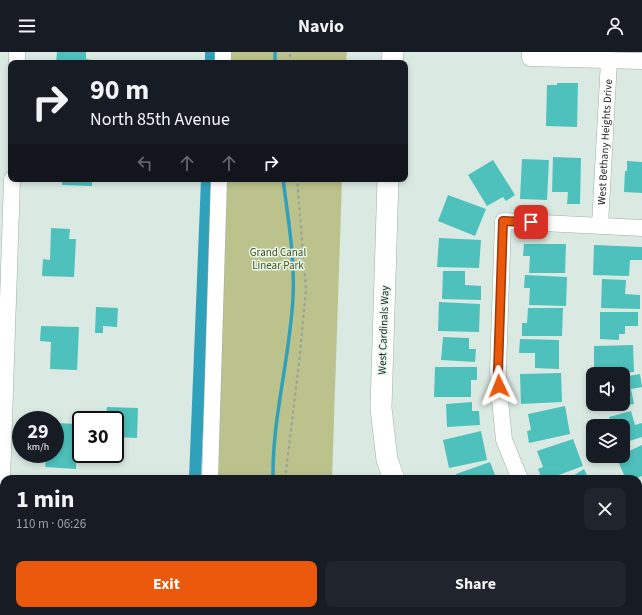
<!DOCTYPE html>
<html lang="en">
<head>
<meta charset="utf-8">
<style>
  :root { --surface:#171b24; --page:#20242c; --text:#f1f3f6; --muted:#9ea1a6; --accent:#ea580c }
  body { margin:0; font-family:"Source Sans 3",sans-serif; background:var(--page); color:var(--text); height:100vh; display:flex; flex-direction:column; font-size:15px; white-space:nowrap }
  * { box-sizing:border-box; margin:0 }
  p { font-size:13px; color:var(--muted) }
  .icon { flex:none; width:22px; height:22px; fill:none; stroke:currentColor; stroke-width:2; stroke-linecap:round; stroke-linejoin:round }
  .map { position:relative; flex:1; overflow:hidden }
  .side { position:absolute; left:0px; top:423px; width:642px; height:140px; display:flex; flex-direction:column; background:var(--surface); border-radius:12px 12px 0 0; box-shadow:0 2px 6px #0003 }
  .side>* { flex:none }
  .guide { position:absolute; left:8px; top:8px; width:400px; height:122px; border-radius:8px; box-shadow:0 2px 6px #0003; background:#171b24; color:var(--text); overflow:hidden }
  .tools { position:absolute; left:586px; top:315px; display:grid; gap:8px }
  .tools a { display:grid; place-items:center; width:44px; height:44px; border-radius:8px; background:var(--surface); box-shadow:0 2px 6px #0003; font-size:20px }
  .speed { position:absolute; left:12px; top:359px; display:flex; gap:8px; font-size:20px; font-weight:700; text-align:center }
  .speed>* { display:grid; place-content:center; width:52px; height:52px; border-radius:50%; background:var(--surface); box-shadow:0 2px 6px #0003; line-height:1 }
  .speed small { font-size:10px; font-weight:400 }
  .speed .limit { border:2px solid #111; border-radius:6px; background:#fff; color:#111 }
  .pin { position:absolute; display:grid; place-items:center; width:34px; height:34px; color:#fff; margin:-17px; border-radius:8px; box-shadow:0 2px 6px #0006 }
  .me { position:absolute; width:44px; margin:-22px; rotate:358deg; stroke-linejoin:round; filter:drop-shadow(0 0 3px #0008) }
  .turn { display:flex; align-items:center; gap:14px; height:84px; padding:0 16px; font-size:18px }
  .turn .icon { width:52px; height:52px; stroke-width:2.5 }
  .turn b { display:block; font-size:28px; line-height:34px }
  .lanes { display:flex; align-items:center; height:38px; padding:0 16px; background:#0003; justify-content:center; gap:20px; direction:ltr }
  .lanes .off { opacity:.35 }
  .round { display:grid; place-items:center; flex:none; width:42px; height:42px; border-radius:8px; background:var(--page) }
  .headline { display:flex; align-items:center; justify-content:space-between; height:68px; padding:0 16px }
  h1 { font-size:24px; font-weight:700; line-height:30px }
  .cta { display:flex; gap:8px; margin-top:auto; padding:8px 16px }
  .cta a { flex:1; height:46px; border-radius:8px; background:var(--accent); color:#fff; font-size:16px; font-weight:700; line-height:46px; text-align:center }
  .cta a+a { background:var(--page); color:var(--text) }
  header { display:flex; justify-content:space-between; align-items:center; height:52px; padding:0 16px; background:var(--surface); font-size:18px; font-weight:700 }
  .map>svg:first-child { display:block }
  .green { fill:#bbc28c }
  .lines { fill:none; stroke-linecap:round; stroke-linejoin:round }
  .stream { stroke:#30a1ba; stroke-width:3.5 }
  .canal { stroke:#30a1ba; stroke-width:12 }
  .building { fill:#4ec1bc }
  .minor-casing { stroke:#9fafa7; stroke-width:17 }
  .major-casing { stroke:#9fafa7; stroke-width:22 }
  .path { stroke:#95a19c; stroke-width:2; stroke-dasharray:3 3; stroke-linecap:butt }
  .minor { stroke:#fff; stroke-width:16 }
  .major { stroke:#fff; stroke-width:21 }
  .route-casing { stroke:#983908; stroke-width:10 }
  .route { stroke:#ea580c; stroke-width:7 }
  .labels { text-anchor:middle; stroke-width:3; stroke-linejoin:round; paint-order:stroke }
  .street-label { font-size:11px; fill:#161b19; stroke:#e7f7ef }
  .park-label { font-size:11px; fill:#4b5015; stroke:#e7f7ef }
</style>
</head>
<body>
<header><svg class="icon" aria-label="menu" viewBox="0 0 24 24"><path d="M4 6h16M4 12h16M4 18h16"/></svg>Navio<svg class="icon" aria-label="person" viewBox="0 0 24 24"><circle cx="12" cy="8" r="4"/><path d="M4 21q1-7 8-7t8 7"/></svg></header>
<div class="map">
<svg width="642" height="563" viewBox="0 0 642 563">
  <rect width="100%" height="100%" fill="#daeae2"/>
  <g class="green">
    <polygon points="223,0 347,0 346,11 223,11"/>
    <polygon points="219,127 342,127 332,427 210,427"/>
    <polygon points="205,559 387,559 389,563 205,563"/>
  </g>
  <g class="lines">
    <g class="stream">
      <polyline points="275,11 275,0"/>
      <path d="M273 427C272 366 290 306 293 245 295 206 288 166 283 127"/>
      <polyline points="309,559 311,563"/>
    </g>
    <g class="canal">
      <polyline points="211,11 211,0"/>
      <polyline points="195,427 207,127"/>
      <polyline points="190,563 190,559"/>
    </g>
  </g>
  <g class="building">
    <polygon points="57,0 86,0 86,7 92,8 92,11 56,11"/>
    <polygon points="557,31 578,31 577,75 546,74 547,33 557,33"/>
    <polygon points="553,105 581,106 580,152 567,152 568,140 552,140"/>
    <polygon points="522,107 549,108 547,148 520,147"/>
    <polygon points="493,108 515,143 506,149 503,145 487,154 468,123"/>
    <polygon points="627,109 642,110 642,141 624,140 625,119 627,119"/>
    <polygon points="62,127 92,127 92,134 62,133"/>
    <polygon points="448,143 486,157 475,184 438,169"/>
    <polygon points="51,176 70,177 69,187 76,187 74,225 42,224 43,207 50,208"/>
    <polygon points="439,186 481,188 479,216 437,215"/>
    <polygon points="524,192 566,192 565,221 529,221 530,204 523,204"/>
    <polygon points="594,193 642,195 642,208 630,208 629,224 593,223"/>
    <polygon points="443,219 465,219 465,233 481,234 481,248 442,247"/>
    <polygon points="525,223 567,225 566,254 529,253 530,236 524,236"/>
    <polygon points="602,227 626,228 625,242 640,243 640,257 601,256"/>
    <polygon points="439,250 480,252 479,280 438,279"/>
    <polygon points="96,255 118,256 117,275 103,274 103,281 95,281"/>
    <polygon points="528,256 563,256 562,284 522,284 522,271 527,271"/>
    <polygon points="600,260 638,260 638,274 625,274 625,282 619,282 619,288 600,287"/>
    <polygon points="41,274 79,275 77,318 50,317 51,290 40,289"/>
    <polygon points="443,285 469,286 469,297 476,297 475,310 441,308"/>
    <polygon points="520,287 559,288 559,317 535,316 535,301 519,301"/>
    <polygon points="633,293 634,320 594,321 594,294"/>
    <polygon points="435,315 477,315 477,328 471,328 471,345 434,345"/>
    <polygon points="561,321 562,350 521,352 520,322"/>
    <polygon points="640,322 642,335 631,337 634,352 598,358 597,352 623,352 623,325"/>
    <polygon points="472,350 472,359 479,359 480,373 447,375 446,352"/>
    <polygon points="565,354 570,382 529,391 527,379 531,378 528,362"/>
    <polygon points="107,355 138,356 137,386 116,385 115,368 106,368"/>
    <polygon points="631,359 635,373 642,371 642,385 623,391 623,374 612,374 609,365"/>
    <polygon points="55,371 78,372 76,417 45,415 46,402 55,402"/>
    <polygon points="481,379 487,408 449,416 443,388"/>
    <polygon points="573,387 583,414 548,427 542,427 538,417 543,415 537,399"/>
    <polygon points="642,393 642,424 635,427 626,427 616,405 623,404 623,402"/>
    <polygon points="490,410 495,423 482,427 458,427 456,422"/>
    <polygon points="584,417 589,427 568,427"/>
    <polygon points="642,431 642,448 638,441 638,433"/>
    <polygon points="638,501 642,510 642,531 638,533"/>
    <polygon points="524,559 543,559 537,563 526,563"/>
  </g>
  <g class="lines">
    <defs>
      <g id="minor">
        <polyline points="530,0 530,6 642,9"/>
        <polyline points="17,11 17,0"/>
        <polyline points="223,11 223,0"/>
        <path id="s1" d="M600 173 609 8"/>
        <polyline points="210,427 219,127"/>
        <polyline points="520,427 504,388 500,348 498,319 503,169 642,176"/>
        <polyline points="0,489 12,127"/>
        <polyline points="597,559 599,563"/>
        <polyline points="205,563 205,559"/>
      </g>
      <g id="major">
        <polyline points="392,11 393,0"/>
        <polyline points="388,127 381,356 387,408 394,427"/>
        <polyline points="463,559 465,563"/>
      </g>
    </defs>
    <use href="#minor" class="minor-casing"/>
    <use href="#major" class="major-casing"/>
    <g class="path">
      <polyline points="290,11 290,0"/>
      <polyline points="285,427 299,311 306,238 297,127"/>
      <polyline points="322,559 325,563"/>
    </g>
    <use href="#minor" class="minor"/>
    <use href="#major" class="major"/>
  </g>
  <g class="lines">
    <defs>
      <polyline id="route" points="499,334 498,319 503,169 531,170"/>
    </defs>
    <use href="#route" class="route-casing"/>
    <use href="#route" class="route"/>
  </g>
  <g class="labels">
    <g class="street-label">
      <text dy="4" stroke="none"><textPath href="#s1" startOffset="83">West Bethany Heights Drive</textPath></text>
      <text transform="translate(383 278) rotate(-88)" y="4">West Cardinals Way</text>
    </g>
    <g class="park-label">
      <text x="278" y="204">Grand Canal<tspan x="278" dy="13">Linear Park</tspan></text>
    </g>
  </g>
</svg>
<div class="tools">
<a><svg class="icon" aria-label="sound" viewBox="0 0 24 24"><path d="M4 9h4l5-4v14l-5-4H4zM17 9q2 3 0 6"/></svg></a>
<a><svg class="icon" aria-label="layers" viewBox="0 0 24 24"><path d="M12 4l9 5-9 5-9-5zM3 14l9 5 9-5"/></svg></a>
</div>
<div class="speed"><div>29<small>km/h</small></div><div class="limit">30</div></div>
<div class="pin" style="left:531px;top:170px;background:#d93025"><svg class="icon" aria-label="arrive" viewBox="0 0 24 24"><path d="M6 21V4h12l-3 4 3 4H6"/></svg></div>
<svg class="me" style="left:499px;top:334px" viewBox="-20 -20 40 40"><path d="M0-17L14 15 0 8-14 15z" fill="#ea580c" stroke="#fff" stroke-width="4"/></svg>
<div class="guide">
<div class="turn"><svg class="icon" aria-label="right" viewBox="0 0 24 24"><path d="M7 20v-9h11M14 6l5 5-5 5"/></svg><div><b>90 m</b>North 85th Avenue</div></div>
<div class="lanes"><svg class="icon off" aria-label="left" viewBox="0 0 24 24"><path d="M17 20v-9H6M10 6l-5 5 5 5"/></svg><svg class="icon off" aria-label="ahead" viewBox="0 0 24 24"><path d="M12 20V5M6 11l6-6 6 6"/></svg><svg class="icon off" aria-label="ahead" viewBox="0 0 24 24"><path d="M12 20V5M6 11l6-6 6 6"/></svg><svg class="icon" aria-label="right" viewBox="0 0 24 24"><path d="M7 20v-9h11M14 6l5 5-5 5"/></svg></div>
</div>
<section class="side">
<div class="headline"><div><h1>1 min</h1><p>110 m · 06:26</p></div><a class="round"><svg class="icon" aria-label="close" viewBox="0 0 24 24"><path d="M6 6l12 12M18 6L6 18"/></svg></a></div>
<div class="cta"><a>Exit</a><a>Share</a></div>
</section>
</div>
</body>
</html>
